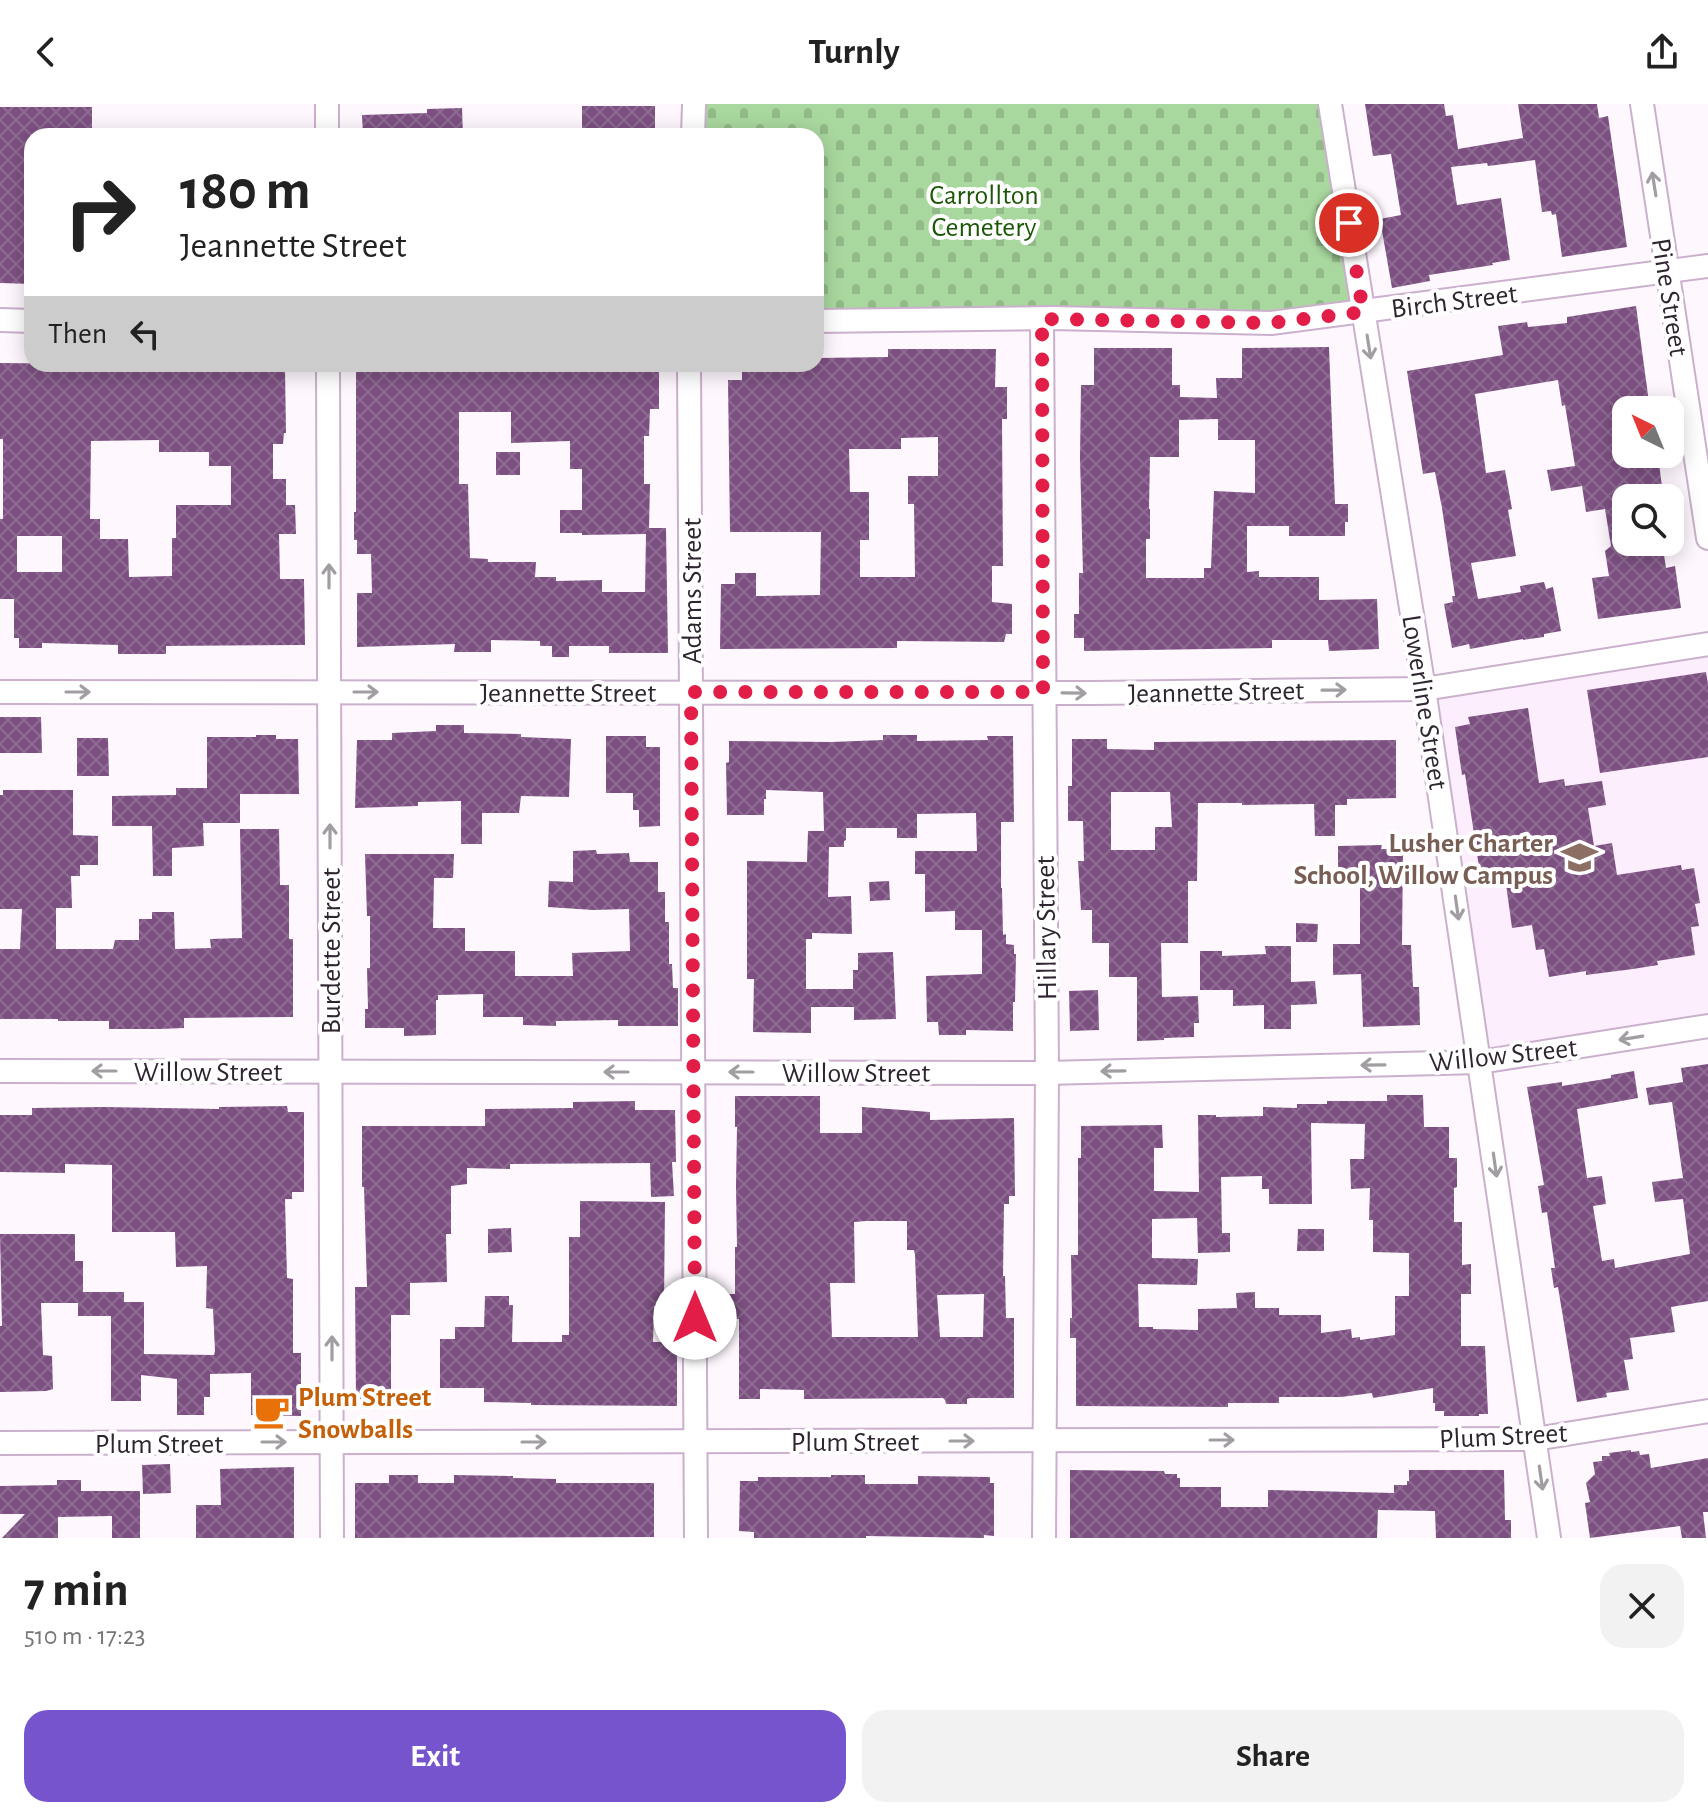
<!DOCTYPE html>
<html lang="en">
<head>
<meta charset="utf-8">
<style>
  :root { --surface:#fff; --page:#f2f2f2; --text:#222; --muted:#767676; --accent:#7554ce }
  body { margin:0; font-family:"Alegreya Sans",sans-serif; background:var(--page); color:var(--text); height:100vh; display:flex; flex-direction:column; font-size:30px; white-space:nowrap }
  * { box-sizing:border-box; margin:0 }
  p { font-size:26px; color:var(--muted) }
  .icon { flex:none; width:44px; height:44px; fill:none; stroke:currentColor; stroke-width:2; stroke-linecap:round; stroke-linejoin:round }
  .map { position:relative; height:1434px; overflow:hidden }
  .drawer { display:flex; flex-direction:column; background:var(--surface); flex:1 }
  .drawer>* { flex:none }
  .hud { position:absolute; left:24px; top:24px; width:800px; height:244px; border-radius:24px; box-shadow:0 4px 20px #0003; background:#fff; color:var(--text); overflow:hidden }
  .needle { width:52px; rotate:317deg }
  .buttons { position:absolute; left:1612px; top:292px; display:grid; gap:16px }
  .buttons a { display:grid; place-items:center; width:72px; height:72px; border-radius:16px; background:var(--surface); box-shadow:0 4px 20px #0003; font-size:40px }
  .pin { position:absolute; display:grid; place-items:center; width:68px; height:68px; color:#fff; margin:-34px; border:4px solid #fff; border-radius:50%; box-shadow:0 2px 8px #0007 }
  .me { position:absolute; width:88px; margin:-44px; rotate:0deg; stroke-linejoin:round; filter:drop-shadow(0 0 6px #0008) }
  .turn { display:flex; align-items:center; gap:28px; height:168px; padding:0 24px; font-size:36px }
  .turn .icon { width:104px; height:104px; stroke-width:2.5 }
  .turn b { display:block; font-size:56px; line-height:68px }
  .then { display:flex; align-items:center; height:76px; padding:0 24px; background:#0003; gap:16px; font-size:30px }
  .round { display:grid; place-items:center; flex:none; width:84px; height:84px; border-radius:24px; background:var(--page) }
  .summary { display:flex; align-items:center; justify-content:space-between; height:136px; padding:0 24px }
  h1 { font-size:48px; font-weight:600; line-height:60px }
  .cta { display:flex; gap:16px; margin-top:auto; padding:16px 24px }
  .cta a { flex:1; height:92px; border-radius:24px; background:var(--accent); color:#fff; font-size:32px; font-weight:600; line-height:92px; text-align:center }
  .cta a+a { background:var(--page); color:var(--text) }
  header { display:flex; justify-content:space-between; align-items:center; height:104px; padding:0 24px; background:var(--surface); font-size:36px; font-weight:600 }
  .map>svg:first-child { display:block }
  .built { fill:#fceefd }
  .cemetery { fill:url(#cemetery-stones) }
  .building { fill:url(#building-cross-hatch); fill-rule:evenodd }
  .lines { fill:none; stroke-linecap:round; stroke-linejoin:round }
  .minor-casing { stroke:#cbb0cd; stroke-width:26 }
  .minor { stroke:#fff; stroke-width:22 }
  .oneway { stroke:#a19da2 }
  .route { stroke:#e11d48; stroke-width:14; stroke-dasharray:0 25.2 }
  .labels { text-anchor:middle; stroke-width:8; stroke-linejoin:round; paint-order:stroke }
  .park-label { font-size:28px; fill:#1c5707; stroke:#fff }
  .street-label { font-size:28px; fill:#2f2530; stroke:#fff }
  .education-label { font-size:28px; font-weight:bold; fill:#785e54; stroke:#fff; text-anchor:end }
  .food-label { font-size:28px; font-weight:bold; fill:#c56008; stroke:#fff; text-anchor:start }
</style>
</head>
<body>
<header><svg class="icon" aria-label="back" viewBox="0 0 24 24"><path d="M15 5l-7 7 7 7"/></svg>Turnly<svg class="icon" aria-label="share" viewBox="0 0 24 24"><path d="M12 15V3M7 8l5-5 5 5M5 13v7h14v-7"/></svg></header>
<div class="map">
<svg width="1708" height="1434" viewBox="0 0 1708 1434">
  <defs>
    <pattern id="cemetery-stones" width="16" height="16" patternUnits="userSpaceOnUse" patternTransform="scale(2)"><rect width="16" height="16" fill="#a9d89e"/><path d="M2 7V4a2 2 0 0 1 4 0v3zM10 15v-3a2 2 0 0 1 4 0v3z" fill="#92b988"/></pattern>
    <pattern id="building-cross-hatch" width="8" height="8" patternUnits="userSpaceOnUse" patternTransform="scale(2)"><rect width="8" height="8" fill="#7d5082"/><path d="M0 0l8 8M0 8l8-8" fill="none" stroke="#8e6c92"/></pattern>
  </defs>
  <rect width="100%" height="100%" fill="#fef8fe"/>
  <polygon class="built" points="1708,540 1708,922 1480,958 1424,585"/>
  <polygon class="cemetery" points="691,0 1333,0 1363,208 816,216 816,32 691,32"/>
  <g class="building">
    <polygon points="1365,0 1444,0 1446,12 1453,11 1458,45 1523,34 1518,0 1597,0 1599,14 1608,12 1627,143 1562,153 1556,110 1552,111 1551,107 1542,108 1535,56 1488,62 1487,59 1451,63 1457,101 1501,94 1510,156 1492,159 1493,161 1429,171 1430,177 1392,184 1380,115 1401,111 1391,50 1373,52"/>
    <rect x="582" y="2" width="73" height="27"/>
    <polygon points="0,3 92,3 92,31 32,31 32,180 0,179"/>
    <polygon points="462,4 463,32 363,32 362,11 427,9 427,5"/>
    <polygon points="1636,202 1650,306 1626,306 1626,364 1659,359 1662,383 1656,384 1657,394 1626,394 1626,438 1662,438 1666,464 1675,462 1681,504 1598,515 1592,474 1609,472 1605,447 1611,442 1605,405 1586,408 1582,382 1551,387 1547,366 1575,362 1565,301 1562,302 1558,276 1475,290 1486,369 1505,366 1512,405 1508,406 1516,452 1471,459 1478,495 1521,488 1520,482 1544,478 1546,485 1553,483 1561,527 1544,530 1544,533 1523,536 1523,535 1470,545 1469,540 1452,544 1444,500 1453,498 1452,492 1455,492 1442,404 1435,368 1423,370 1407,267 1503,251 1498,222 1527,218 1528,223 1567,219 1567,213"/>
    <path d="M1329 243 1335 400H1348V418H1345V432H1289V422H1247V468L1259 467V473H1319V496L1377 495 1379 545 1329 547 1328 536H1272V544L1084 547V534H1074V510H1079V469H1083L1080 354 1081 281H1094V244H1172V281H1180V293L1217 294 1216 274H1242V244ZM1218 315V336H1255V389L1214 387 1211 464H1204V474H1146V435H1150V405H1149L1150 353H1179V316Z"/>
    <path d="M888 245H996L995 283H1007V315H1002L1003 462H992V498L1012 500V530H1006L1004 538 897 537V544L720 545 721 480H735V469H756V492L820 491 821 428H730L728 276H742V260H816V254L888 253ZM938 333V372H908V400H914L915 473H860V436H869V388H850L849 345H901V334Z"/>
    <path d="M0 259 88 260H92V267L131 268V264H160V262L283 260V265H285L286 329H284L283 340H273V375H286V401H295L296 430H279L280 475H304L305 541 166 542V550H118V541L42 539V544H19V534H14V495H0V415H3V335H0ZM159 336V348H209V362H231V401H176V434H172V472L129 473 128 435H100V415H90L91 337ZM17 432H62V468H17Z"/>
    <path d="M356 260H659V305H650L649 332H644V380H650L649 424H666L668 549H609V542H569V553H552V542H540V537L491 536V548H454L455 540 357 543V489H372L371 450H357V436H354V408H356ZM459 308H511V339L570 337V365H582V406H560V429H582V431L646 430 645 488H602V476L556 477V473H535L536 458H488V455L470 454 468 380H459Z"/>
    <rect x="496" y="348" width="24" height="23"/>
    <polygon points="1706,568 1708,580 1708,653 1600,669 1587,586"/>
    <polygon points="1528,604 1539,679 1564,675 1565,682 1602,677 1606,701 1588,704 1594,742 1612,739 1617,771 1681,761 1682,766 1694,764 1700,799 1695,800 1699,822 1691,823 1695,851 1657,857 1658,861 1633,865 1586,871 1586,867 1549,873 1544,845 1536,846 1532,821 1512,824 1506,780 1482,783 1465,670 1462,671 1455,623 1470,620 1468,613"/>
    <polygon points="0,613 41,613 42,649 0,649"/>
    <polygon points="436,621 464,621 464,629 521,630 521,633 571,635 569,693 521,692 519,709 482,709 482,740 461,740 461,697 418,698 418,702 355,704 357,636 392,636 392,629 436,627"/>
    <polygon points="256,631 276,631 276,635 298,635 299,690 240,690 240,719 203,719 204,742 172,744 172,772 153,772 152,722 112,722 112,692 176,691 176,684 207,684 207,633 256,633"/>
    <polygon points="883,631 917,631 917,637 988,636 987,632 1013,632 1014,718 1001,718 1001,784 1002,784 1003,831 1006,830 1006,840 1014,841 1014,850 1016,850 1015,898 1013,898 1013,927 966,926 966,931 939,931 938,918 927,918 926,872 982,870 982,826 955,826 955,807 925,808 925,770 915,770 915,747 977,747 976,709 917,710 917,734 897,734 897,724 846,724 846,736 844,737 844,743 829,743 828,793 851,792 852,830 812,829 812,835 806,835 806,885 853,885 853,866 858,866 858,849 893,848 896,915 854,916 854,903 811,903 811,929 753,928 754,875 747,875 747,757 807,758 808,727 824,727 823,688 766,686 766,695 764,695 764,711 727,711 726,659 729,658 729,637 831,638 883,636"/>
    <polygon points="606,632 646,632 646,643 660,643 660,722 639,723 639,706 633,706 633,689 606,689"/>
    <polygon points="77,634 108,634 109,672 77,672"/>
    <path d="M1072 635H1107V645L1154 646V638L1396 636V694L1347 695V701H1335V732H1315L1314 700 1242 701V699H1198L1197 777H1188V839H1161L1162 893 1198 892 1199 919H1194V933L1164 934V936L1137 937V873H1109V839H1092V806H1081L1078 757H1084L1083 717H1068V682H1072ZM1111 688H1170L1172 723H1155V746H1111Z"/>
    <polygon points="3,686 73,686 73,731 98,732 98,761 80,761 80,772 71,772 72,804 56,804 56,845 113,845 115,836 139,836 139,815 152,815 152,808 174,808 175,845 211,844 210,835 242,834 240,725 279,725 280,781 289,781 289,835 293,835 293,913 184,914 184,924 160,925 109,925 109,917 58,917 58,915 0,915 0,845 20,845 22,805 0,805 0,691 3,691"/>
    <polygon points="1382,741 1381,745 1403,745 1402,841 1411,841 1413,883 1419,883 1420,921 1363,923 1361,870 1333,871 1333,840 1360,840 1360,773 1338,772 1338,742"/>
    <polygon points="596,746 597,750 629,749 630,758 658,758 658,788 665,788 665,818 669,818 669,860 672,860 673,884 678,884 678,922 618,922 618,916 556,917 556,922 523,921 523,913 483,913 483,890 438,891 438,896 436,896 436,931 404,932 404,924 365,924 365,905 368,905 367,864 370,864 370,812 367,812 365,750 454,750 453,774 434,774 433,824 465,824 465,847 515,847 515,872 573,872 572,849 630,847 629,805 593,806 548,803 549,777 573,778 573,747"/>
    <polygon points="889,777 890,796 870,797 869,778"/>
    <polygon points="1296,819 1318,820 1317,838 1296,838"/>
    <polygon points="1265,842 1291,842 1291,878 1315,877 1317,900 1291,901 1291,925 1264,925 1264,901 1233,902 1233,886 1200,886 1200,847 1222,847 1222,852 1266,850"/>
    <polygon points="1098,886 1099,926 1070,927 1069,887"/>
    <polygon points="1708,960 1708,1197 1671,1203 1675,1228 1630,1234 1633,1255 1624,1256 1629,1286 1606,1289 1607,1293 1577,1298 1558,1183 1554,1184 1551,1164 1555,1164 1547,1108 1542,1109 1538,1082 1544,1081 1527,983 1562,978 1562,982 1611,974 1611,971 1634,967 1638,994 1577,1005 1587,1074 1602,1072 1606,1100 1593,1102 1602,1157 1614,1155 1615,1164 1690,1150 1683,1095 1655,1098 1652,1078 1683,1074 1672,998 1649,1001 1646,984 1683,978 1681,964"/>
    <path d="M1387 991H1423L1424 1023H1449V1054H1457V1083L1454 1084V1118H1462V1161L1471 1160V1190H1461V1242H1485L1488 1310H1479V1312H1444V1307H1435V1299H1433V1284L1373 1294 1372 1289 1341 1293H1279V1299H1228V1303L1076 1302V1234H1070V1214H1072L1071 1151H1078V1054H1081V1022L1162 1021 1163 1044H1154V1087L1199 1088 1198 1011H1216V1013L1263 1012V1003L1297 1004V1000H1327V997H1387ZM1311 1019 1365 1020 1364 1055H1350L1351 1085 1370 1084 1369 1116H1373V1148L1409 1149V1192H1395V1231L1360 1236V1233L1352 1234 1351 1225 1321 1229V1211H1279V1204H1255V1188L1236 1189 1237 1204 1198 1205V1226L1153 1225V1223H1139L1138 1180 1197 1181 1198 1155 1152 1154V1115L1197 1114 1198 1149 1230 1148V1129H1222L1221 1073 1262 1072V1085H1269V1100H1312Z"/>
    <path d="M735 992H820V1029H862V1003L930 1008V1016L1014 1014 1015 1092H1009V1100H1004L1003 1172H1005L1006 1214H1014V1294H970L967 1295V1300H946L945 1296 943 1294 804 1295V1286L760 1285V1295H739V1215H727V1190H735V1143H737L736 1082 737 1023H735ZM866 1117H907V1146H914L915 1151 918 1233H832L830 1179H855L854 1118ZM984 1190 983 1233H940L937 1191Z"/>
    <polygon points="635,997 635,1006 675,1006 676,1058 672,1058 674,1092 651,1093 650,1059 510,1060 510,1065 467,1064 467,1080 451,1082 451,1130 446,1130 447,1178 410,1179 410,1211 391,1211 391,1294 376,1294 376,1297 356,1297 355,1183 367,1183 364,1083 362,1083 362,1022 485,1022 485,1005 573,1004 573,998"/>
    <polygon points="287,1002 288,1008 304,1008 304,1088 292,1088 292,1095 285,1095 287,1174 293,1175 293,1249 301,1249 301,1312 251,1311 251,1269 210,1270 210,1293 204,1293 204,1311 177,1311 177,1275 141,1271 141,1297 111,1297 111,1212 78,1212 78,1199 41,1199 43,1251 52,1252 53,1285 46,1287 0,1288 0,1222 2,1222 0,1130 75,1130 75,1157 83,1157 83,1188 124,1188 124,1198 144,1198 144,1250 214,1251 215,1247 213,1205 206,1204 207,1162 176,1163 175,1128 112,1128 112,1061 65,1060 65,1069 0,1068 0,1011 32,1011 32,1004 103,1003 219,1005 219,1003"/>
    <polygon points="580,1097 665,1098 664,1202 654,1202 653,1238 677,1238 677,1302 531,1301 531,1299 484,1298 484,1284 440,1284 440,1235 455,1235 455,1223 484,1223 485,1192 509,1192 509,1201 513,1201 512,1238 562,1238 562,1231 569,1231 569,1133 580,1133"/>
    <polygon points="511,1124 512,1148 488,1149 488,1125"/>
    <polygon points="1298,1125 1324,1125 1324,1147 1297,1147"/>
    <polygon points="1631,1346 1631,1348 1639,1347 1640,1351 1649,1350 1651,1364 1708,1354 1708,1408 1703,1408 1706,1434 1682,1434 1680,1422 1590,1434 1585,1399 1590,1398 1586,1379 1595,1370 1593,1358 1602,1357 1602,1352 1610,1352 1609,1349"/>
    <polygon points="170,1360 171,1389 143,1390 142,1361"/>
    <polygon points="294,1363 294,1434 196,1434 196,1401 221,1401 220,1365"/>
    <polygon points="1070,1366 1164,1367 1165,1370 1177,1370 1177,1374 1180,1374 1180,1383 1221,1383 1221,1403 1268,1403 1268,1386 1394,1389 1394,1381 1407,1381 1407,1377 1409,1377 1409,1366 1504,1366 1505,1416 1511,1416 1511,1434 1436,1434 1435,1407 1378,1406 1377,1434 1070,1434"/>
    <polygon points="389,1371 418,1371 418,1379 454,1379 454,1371 513,1372 513,1374 556,1375 556,1379 654,1379 654,1433 355,1434 355,1379 389,1379"/>
    <polygon points="831,1371 865,1371 865,1380 918,1380 918,1372 990,1373 990,1379 994,1379 994,1432 984,1431 984,1434 866,1432 866,1434 754,1434 754,1428 739,1427 740,1377 758,1377 758,1373 831,1373"/>
    <polygon points="57,1376 81,1376 81,1387 140,1387 140,1434 112,1434 112,1412 58,1413 58,1434 2,1434 25,1410 0,1410 0,1382 57,1381"/>
  </g>
  <g class="lines">
    <defs>
      <g id="minor">
        <polyline points="327,0 327,32"/>
        <polyline points="1330,0 1424,585 1549,1434"/>
        <polyline points="1642,0 1708,434"/>
        <polyline points="693,32 694,0"/>
        <polyline points="1042,215 1047,969 1044,1434"/>
        <polyline points="0,216 32,217"/>
        <polyline points="816,217 1053,214 1271,219 1708,162"/>
        <polyline points="328,260 332,1434"/>
        <polyline points="689,260 696,1434"/>
        <polyline points="0,588 1094,589 1424,585 1708,540"/>
        <polyline points="0,967 1047,969 1480,958 1708,922"/>
        <polyline points="0,1339 1535,1335 1708,1307"/>
      </g>
    </defs>
    <use href="#minor" class="minor-casing"/>
    <use href="#minor" class="minor"/>
  </g>
  <defs><path id="oneway-shaft" d="M-6 0H5M1.5-3L5.5 0L1.5 3" fill="none" stroke-width="1.6" stroke-linecap="round" stroke-linejoin="round" transform="scale(2)"/></defs>
  <g class="oneway">
    <use href="#oneway-shaft" transform="translate(1654 80) rotate(-99)"/>
    <use href="#oneway-shaft" transform="translate(1369 243) rotate(81)"/>
    <use href="#oneway-shaft" transform="translate(329 472) rotate(-90)"/>
    <use href="#oneway-shaft" transform="translate(1334 586) rotate(-1)"/>
    <use href="#oneway-shaft" transform="translate(78 588)"/>
    <use href="#oneway-shaft" transform="translate(366 588)"/>
    <use href="#oneway-shaft" transform="translate(1074 589) rotate(1)"/>
    <use href="#oneway-shaft" transform="translate(330 732) rotate(-90)"/>
    <use href="#oneway-shaft" transform="translate(1457 804) rotate(82)"/>
    <use href="#oneway-shaft" transform="translate(1631 934) rotate(171)"/>
    <use href="#oneway-shaft" transform="translate(1373 961) rotate(179)"/>
    <use href="#oneway-shaft" transform="translate(104 967) rotate(-180)"/>
    <use href="#oneway-shaft" transform="translate(1113 967) rotate(179)"/>
    <use href="#oneway-shaft" transform="translate(616 968) rotate(-180)"/>
    <use href="#oneway-shaft" transform="translate(741 968) rotate(-180)"/>
    <use href="#oneway-shaft" transform="translate(1495 1061) rotate(82)"/>
    <use href="#oneway-shaft" transform="translate(332 1244) rotate(-90)"/>
    <use href="#oneway-shaft" transform="translate(1222 1336)"/>
    <use href="#oneway-shaft" transform="translate(962 1337)"/>
    <use href="#oneway-shaft" transform="translate(274 1338)"/>
    <use href="#oneway-shaft" transform="translate(534 1338)"/>
    <use href="#oneway-shaft" transform="translate(1541 1374) rotate(82)"/>
  </g>
  <g class="lines">
    <polyline class="route" points="695,1214 691,588 1043,588 1042,215 1271,219 1363,208 1349,119"/>
  </g>
  <defs>
    <symbol id="school-bare" viewBox="-9 -9 18 18"><path d="M0-5L7-2L0 1L-7-2ZM-4 1L0 2.5L4 1V4Q0 6-4 4Z" fill="#8d6e63" stroke="#fff" stroke-width="2.5" paint-order="stroke"/></symbol>
    <symbol id="cafe-bare" viewBox="-9 -9 18 18"><path d="M-5.5-4.5H6V0H3Q3 3.5 0 3.5H-2.5Q-5.5 3.5-5.5 0ZM3-3.2v2h1.7v-2ZM-6 4.5H4V6H-6Z" fill="#e8710a" stroke="#fff" stroke-width="2.5" paint-order="stroke"/></symbol>
  </defs>
  <g fill-rule="evenodd">
    <use href="#school-bare" x="1554" y="728" width="51" height="51"/>
    <use href="#cafe-bare" x="246" y="1282" width="51" height="51"/>
  </g>
  <g class="labels">
    <g class="park-label">
      <text x="984" y="100">Carrollton<tspan x="984" dy="32">Cemetery</tspan></text>
    </g>
    <g class="street-label">
      <text transform="translate(1671 193) rotate(81)" y="10">Pine Street</text>
      <text transform="translate(1454 196) rotate(-7)" y="10">Birch Street</text>
      <text transform="translate(691 487) rotate(-90)" y="10">Adams Street</text>
      <text transform="translate(1216 587) rotate(-1)" y="10">Jeannette Street</text>
      <text x="568" y="598">Jeannette Street</text>
      <text transform="translate(1426 598) rotate(81)" y="10">Lowerline Street</text>
      <text transform="translate(1045 824) rotate(-91)" y="10">Hillary Street</text>
      <text transform="translate(330 847) rotate(-90)" y="10">Burdette Street</text>
      <text transform="translate(1503 950) rotate(-6)" y="10">Willow Street</text>
      <text x="208" y="977">Willow Street</text>
      <text x="856" y="978">Willow Street</text>
      <text transform="translate(1503 1331) rotate(-3)" y="10">Plum Street</text>
      <text x="855" y="1347">Plum Street</text>
      <text x="159" y="1349">Plum Street</text>
    </g>
    <g class="education-label">
      <text x="1553" y="748">Lusher Charter<tspan x="1553" dy="32">School, Willow Campus</tspan></text>
    </g>
    <g class="food-label">
      <text x="298" y="1302">Plum Street<tspan x="298" dy="32">Snowballs</tspan></text>
    </g>
  </g>
</svg>
<div class="buttons">
<a><svg class="needle" viewBox="-14 -14 28 28"><path d="M0-13l5 13h-10z" fill="#e53935"/><path d="M0 13l5-13h-10z" fill="#767676"/></svg></a>
<a><svg class="icon" aria-label="search" viewBox="0 0 24 24"><circle cx="10" cy="10" r="6"/><path d="M15 15l6 6"/></svg></a>
</div>
<div class="pin" style="left:1349px;top:119px;background:#d93025"><svg class="icon" aria-label="arrive" viewBox="0 0 24 24"><path d="M6 21V4h12l-3 4 3 4H6"/></svg></div>
<svg class="me" style="left:695px;top:1214px" viewBox="-20 -20 40 40"><circle r="19" fill="#fff"/><path d="M0-13L10 11 0 6-10 11z" fill="#e11d48"/></svg>
<div class="hud">
<div class="turn"><svg class="icon" aria-label="right" viewBox="0 0 24 24"><path d="M7 20v-9h11M14 6l5 5-5 5"/></svg><div><b>180 m</b>Jeannette Street</div></div>
<div class="then">Then<svg class="icon" aria-label="left" viewBox="0 0 24 24"><path d="M17 20v-9H6M10 6l-5 5 5 5"/></svg></div>
</div>
</div>
<section class="drawer">
<div class="summary"><div><h1>7 min</h1><p>510 m · 17:23</p></div><a class="round"><svg class="icon" aria-label="close" viewBox="0 0 24 24"><path d="M6 6l12 12M18 6L6 18"/></svg></a></div>
<div class="cta"><a>Exit</a><a>Share</a></div>
</section>
</body>
</html>
